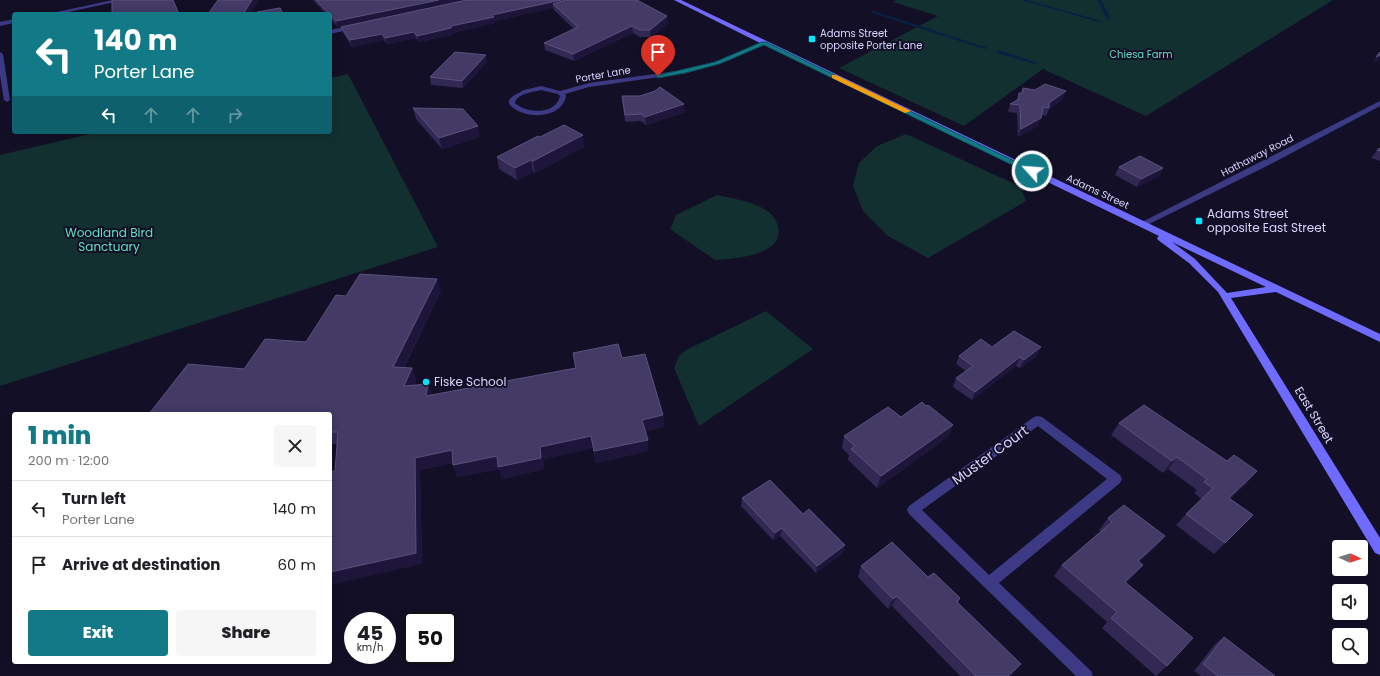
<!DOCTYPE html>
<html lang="en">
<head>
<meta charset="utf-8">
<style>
  :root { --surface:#fff; --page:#f6f6f6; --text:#202124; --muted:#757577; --line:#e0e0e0; --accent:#127987 }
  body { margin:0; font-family:Poppins,sans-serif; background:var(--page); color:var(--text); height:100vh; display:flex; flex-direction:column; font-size:15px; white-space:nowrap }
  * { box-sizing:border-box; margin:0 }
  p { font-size:13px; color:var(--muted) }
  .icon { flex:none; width:22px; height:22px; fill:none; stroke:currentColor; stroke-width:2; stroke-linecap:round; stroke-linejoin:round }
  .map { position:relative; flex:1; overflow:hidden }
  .sheet { position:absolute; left:12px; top:412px; width:320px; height:252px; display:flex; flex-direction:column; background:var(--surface); border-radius:4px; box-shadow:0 2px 10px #0003 }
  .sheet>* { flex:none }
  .banner { position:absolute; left:12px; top:12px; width:320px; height:122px; border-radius:4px; box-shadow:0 2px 10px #0003; background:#127987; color:#fff; overflow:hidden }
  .needle { width:26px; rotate:94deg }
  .controls { position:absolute; left:1332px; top:540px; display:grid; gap:8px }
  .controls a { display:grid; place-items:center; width:36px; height:36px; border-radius:4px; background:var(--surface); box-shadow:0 2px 10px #0003; font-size:20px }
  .speed { position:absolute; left:344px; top:612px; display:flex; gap:8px; font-size:20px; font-weight:700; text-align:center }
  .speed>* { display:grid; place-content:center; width:52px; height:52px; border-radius:50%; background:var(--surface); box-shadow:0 2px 10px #0003; line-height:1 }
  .speed small { font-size:10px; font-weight:400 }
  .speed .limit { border:2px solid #111; border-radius:6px; background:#fff; color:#111 }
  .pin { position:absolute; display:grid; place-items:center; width:34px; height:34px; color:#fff; margin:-41px -17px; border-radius:50% 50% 50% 0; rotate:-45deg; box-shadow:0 0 4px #0007 }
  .pin .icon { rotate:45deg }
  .me { position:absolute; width:44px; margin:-22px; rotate:296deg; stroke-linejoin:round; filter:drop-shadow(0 0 3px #0008) }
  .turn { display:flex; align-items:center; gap:14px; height:84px; padding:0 16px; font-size:18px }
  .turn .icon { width:52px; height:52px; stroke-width:2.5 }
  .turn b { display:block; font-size:28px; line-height:34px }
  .lanes { display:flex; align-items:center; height:38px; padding:0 16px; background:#0003; justify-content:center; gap:20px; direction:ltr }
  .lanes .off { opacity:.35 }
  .round { display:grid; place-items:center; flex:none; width:42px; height:42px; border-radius:4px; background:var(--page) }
  .overview { display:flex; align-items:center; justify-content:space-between; height:68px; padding:0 16px }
  h1 { font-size:24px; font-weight:800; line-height:30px; color:var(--accent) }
  .primary-button { display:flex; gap:8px; margin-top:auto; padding:8px 16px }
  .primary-button a { flex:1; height:46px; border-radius:4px; background:var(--accent); color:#fff; font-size:16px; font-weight:800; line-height:46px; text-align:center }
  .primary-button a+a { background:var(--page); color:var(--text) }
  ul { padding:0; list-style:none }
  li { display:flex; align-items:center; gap:12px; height:56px; padding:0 16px; border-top:1px solid var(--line) }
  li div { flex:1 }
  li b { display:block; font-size:15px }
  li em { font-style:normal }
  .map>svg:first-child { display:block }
  .green { fill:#12302f }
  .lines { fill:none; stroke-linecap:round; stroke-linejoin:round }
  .stream { fill:#0a1f44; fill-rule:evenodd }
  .street { fill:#3d3a85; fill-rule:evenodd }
  .secondary { fill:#6f6bff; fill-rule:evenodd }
  .wall { fill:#312854 }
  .shaded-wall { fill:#1d163a }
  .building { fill:#433a66; stroke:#5a527e }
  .route { fill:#127987; stroke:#0c4f58 }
  .slow { fill:#f59e0b }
  .poi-dot { fill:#00e5ff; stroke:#130f26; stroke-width:1.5 }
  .labels { text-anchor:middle; stroke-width:4; stroke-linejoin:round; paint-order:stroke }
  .far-poi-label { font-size:10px; fill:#d9d4ff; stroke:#130f26; text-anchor:start }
  .far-park-label { font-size:10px; fill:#5fe0c0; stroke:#130f26 }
  .far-street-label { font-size:10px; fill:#d9d4ff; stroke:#130f26 }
  .poi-label { font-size:12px; fill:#d9d4ff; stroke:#130f26; text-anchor:start }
  .park-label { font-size:12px; fill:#5fe0c0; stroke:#130f26 }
  .street-label { font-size:12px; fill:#d9d4ff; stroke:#130f26 }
  .near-street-label { font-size:14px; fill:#d9d4ff; stroke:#130f26 }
</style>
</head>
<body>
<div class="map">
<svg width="1380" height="676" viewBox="0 0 1380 676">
  <rect width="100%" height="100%" fill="#130f26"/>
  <g class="green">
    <polygon points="896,0 1333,0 1146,116 1043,69 964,126 839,68 938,16 893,2"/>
    <polygon points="348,74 438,247 0,386 0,155 98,132 330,132 330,78"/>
    <polygon points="906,134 1021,187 1026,201 928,258 888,236 863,211 853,186 859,163 877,146"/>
    <path d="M717 195C730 198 746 200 758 206 768 210 776 217 778 227 785 256 732 259 715 260L670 229 676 215Z"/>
    <polygon points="766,311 813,349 699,426 674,368 679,356 686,350"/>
  </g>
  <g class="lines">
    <g class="stream">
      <polygon points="1021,0 1027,0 1102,21 1099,22"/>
      <polygon points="1097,0 1101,0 1111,19 1110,20 1107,19"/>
      <polygon points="872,11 874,11 988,48 984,49 872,13"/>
      <polygon points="997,51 1001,51 1039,63 1035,64 997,53"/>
    </g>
    <g class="street">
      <polygon points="113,0 124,0 59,14 47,14"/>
      <polygon points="14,19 14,23 0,26 0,22"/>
      <polygon points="355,25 357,26 357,28 330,34 330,30"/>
      <path d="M762 42 767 43 728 61 687 73 589 87 565 94 566 96C562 120 522 120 509 104V100L513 96 524 90 541 86 560 91 589 83 684 70 724 59ZM541 90 558 94 560 96C556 115 527 114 515 103 516 94 533 92 541 90Z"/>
      <polygon points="0,52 3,54 10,100 7,102 4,100 0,75"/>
      <polygon points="1380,101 1380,106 1267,166 1145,226 1139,226 1138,224"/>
      <path d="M1038 416 1042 417 1120 475 1122 479 1120 483 999 583 1091 671 1093 676H1076L909 514 907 510 909 506 1034 417ZM1038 426 1107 479 989 575 922 510Z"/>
    </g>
    <path class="secondary" d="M674 0H681L1380 334V342L1276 292 1231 298 1380 538V555L1375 553 1218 292 1189 263 1158 240 1157 238 1159 236 762 44ZM1172 242 1266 287 1227 293 1195 259Z"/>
  </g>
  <g class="wall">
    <polygon points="313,0 637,0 668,23 651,37 640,37 633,33 574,61 545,50 544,43 574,29 554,10 553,8 495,21 495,23 452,33 452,35 419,42 416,38 387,44 384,40 352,47 343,33 341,27 375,19 338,27 330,19 330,14 326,14"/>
    <polygon points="487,62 463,88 431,85 430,77"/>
    <polygon points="1023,88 1063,99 1049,109 1046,116 1041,115 1038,126 1018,137 1017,113 1008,112 1010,104 1016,101 1019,93 1021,93"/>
    <polygon points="622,96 685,112 646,125 641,121 625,122"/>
    <polygon points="413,108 480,137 442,149 416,119"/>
    <polygon points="540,137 584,147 535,173 533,172 517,180 499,169 497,157"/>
    <polygon points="1380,148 1380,161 1371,158 1377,150"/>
    <polygon points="1119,167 1163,168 1159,176 1137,187 1115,175"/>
    <polygon points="441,291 404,368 412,368 416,380 415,385 432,395 575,368 573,353 622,358 663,415 664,427 645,431 648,451 596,463 593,448 543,459 544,469 502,479 499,469 457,477 453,465 453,463 420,470 422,564 337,444 330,444 330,414 244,369 306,342 346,296"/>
    <polygon points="992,347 1037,356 1020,368 1016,366 972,400 953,387 956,378 966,371 956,364 959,356"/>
    <polygon points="926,406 953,425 948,437 877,488 848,460 849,455 842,448 844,436 901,417"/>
    <polygon points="1119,423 1257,471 1247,483 1230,499 1253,515 1214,554 1176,525 1186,514 1202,499 1194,493 1197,490 1168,469 1163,473 1111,435"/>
    <polygon points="742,498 803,514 843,553 816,573 780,536 773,540 741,506"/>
    <polygon points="1108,518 1165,536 1155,548 1139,562 1143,565 1133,576 1126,583 1167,666 1156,676 1102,628 1107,622 1054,576 1062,565 1101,531 1099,530"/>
    <polygon points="861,566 928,577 960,598 958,603 1021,664 1011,676 960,676 892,606 888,609 858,577"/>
    <polygon points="1224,637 1275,676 1201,676 1194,671 1215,644"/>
  </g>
  <g class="shaded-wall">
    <polygon points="252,0 259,0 250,14 243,14"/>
    <polygon points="439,0 470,0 338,27 336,21"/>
    <polygon points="561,0 566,0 553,4 553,8 495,21 495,23 452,33 452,35 419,42 417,36 492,15"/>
    <polygon points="667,16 668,23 651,37 650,30"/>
    <polygon points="632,26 633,33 574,61 573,54"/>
    <polygon points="414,32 416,38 387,44 385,38"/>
    <polygon points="382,34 384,40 352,47 350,40"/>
    <polygon points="486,55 487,62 463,88 462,81"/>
    <polygon points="1380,55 1380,60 1371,64 1376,57"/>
    <polygon points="1066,91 1063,99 1049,109 1049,103"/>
    <polygon points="684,104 685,112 646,125 645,117"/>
    <polygon points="1041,118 1038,126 1018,137 1021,129"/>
    <polygon points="478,126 480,137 442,149 439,138"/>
    <polygon points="583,135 584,147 535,173 533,161"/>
    <polygon points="531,160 533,172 517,180 515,168"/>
    <polygon points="1163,168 1159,176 1137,187 1141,179"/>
    <polygon points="437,279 441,291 398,379 393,367"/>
    <polygon points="1041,347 1037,356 1020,368 1024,360"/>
    <polygon points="1020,357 1016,366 972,400 975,392"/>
    <polygon points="412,368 416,380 409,398 404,386"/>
    <polygon points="428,384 433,396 426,396"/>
    <polygon points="663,415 664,427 643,431 642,420"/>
    <polygon points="953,425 948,437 877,488 881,476"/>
    <polygon points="591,436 593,448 543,459 544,469 502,479 499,469 457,477 453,465"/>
    <polygon points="648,440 648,451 596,463 594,451"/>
    <polygon points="452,450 456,462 420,470 422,564 330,585 330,572 415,458"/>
    <polygon points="1177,457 1168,469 1163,473 1172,461"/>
    <polygon points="1257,471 1247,483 1218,510 1229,498"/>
    <polygon points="782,528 780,536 773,540 775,533"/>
    <polygon points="1165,536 1155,548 1129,572 1138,561"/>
    <polygon points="845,545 843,553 816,573 817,566"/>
    <polygon points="1143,565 1133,576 1116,593 1125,582"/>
    <polygon points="897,596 892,606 888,609 893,599"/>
    <polygon points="1021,664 1011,676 1008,676"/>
  </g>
  <g class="building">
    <polygon points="112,0 173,0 179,14 112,14"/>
    <polygon points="218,0 252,0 243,14 208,14"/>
    <polygon points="316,0 439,0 336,21"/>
    <polygon points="467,0 561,0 492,15 494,17 451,26 451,28 417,36 414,32 385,38 382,34 350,40 341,27"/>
    <polygon points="565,0 637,0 667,16 650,30 640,30 632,26 573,54 544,43 578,27 553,4"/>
    <polygon points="280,8 283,14 258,14 257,12"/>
    <polygon points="455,52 486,55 462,81 430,77"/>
    <polygon points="1380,52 1380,55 1376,57"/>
    <polygon points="1045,84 1066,91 1049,103 1049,108 1043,107 1041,118 1021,129 1020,105 1010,104 1019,99 1019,93 1022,93 1023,88 1035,90"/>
    <polygon points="660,87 684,104 645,117 641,114 625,115 622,96 640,96 655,91"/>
    <polygon points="413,108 463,109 478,126 439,138"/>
    <polygon points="564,125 583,135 533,161 531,160 515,168 497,157 538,136 540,137"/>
    <polygon points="1380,148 1380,151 1377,150"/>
    <polygon points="1140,156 1163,168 1141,179 1119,167"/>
    <polygon points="360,274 437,279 393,367 412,368 404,386 428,384 426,396 576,368 573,353 618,344 622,358 645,354 663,415 642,420 648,440 594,451 591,436 540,447 541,458 498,467 497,456 453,465 452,450 415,458 416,553 330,572 330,472 335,471 338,432 330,432 330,414 149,414 188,364 244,369 265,339 306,342 336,295 346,296"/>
    <polygon points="1014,331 1041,347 1024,360 1020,357 975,392 956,378 973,366 959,356 981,339 992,347"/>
    <polygon points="922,402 926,406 928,405 953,425 881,476 851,449 855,446 844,436 888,407 901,417"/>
    <polygon points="1144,405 1227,461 1234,455 1257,471 1229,498 1253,515 1225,543 1186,514 1213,488 1204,482 1207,479 1177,457 1172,461 1119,423"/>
    <polygon points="770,480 803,514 809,509 845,545 817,566 782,528 775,533 742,498"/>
    <polygon points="1124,505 1165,536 1138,561 1143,565 1125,582 1193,638 1167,666 1111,618 1117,612 1062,565 1112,522 1108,518"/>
    <polygon points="892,542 928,577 934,573 960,598 957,602 1021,664 1008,676 976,676 897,596 893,599 861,566"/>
    <polygon points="1224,637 1275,676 1218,676 1203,664"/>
  </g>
  <polygon class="route" points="762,42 766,42 1035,171 1034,173 1029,173 764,45 719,64 685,73 658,78 655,76 715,62"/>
  <polygon class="slow" points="832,75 836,75 911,111 905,113 832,78"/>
  <g class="poi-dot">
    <rect x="808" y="35" width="8" height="8" rx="2"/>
    <rect x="1195" y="217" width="8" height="8" rx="2"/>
    <circle cx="426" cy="382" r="4"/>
  </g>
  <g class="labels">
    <g class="far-poi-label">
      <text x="820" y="37">Adams Street<tspan x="820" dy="12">opposite Porter Lane</tspan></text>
    </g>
    <g class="far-park-label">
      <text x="1141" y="58">Chiesa Farm</text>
    </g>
    <g class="far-street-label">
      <text transform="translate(603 74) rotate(-10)" y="4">Porter Lane</text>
      <text transform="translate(1257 155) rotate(-27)" y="4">Hathaway Road</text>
      <text transform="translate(1098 191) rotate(25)" y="4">Adams Street</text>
    </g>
    <g class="poi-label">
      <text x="1207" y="218">Adams Street<tspan x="1207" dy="14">opposite East Street</tspan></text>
      <text x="434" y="386">Fiske School</text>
    </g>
    <g class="park-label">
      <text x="109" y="237">Woodland Bird<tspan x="109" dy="14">Sanctuary</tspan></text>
    </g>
    <g class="street-label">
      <text transform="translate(1314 415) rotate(59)" y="4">East Street</text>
    </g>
    <g class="near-street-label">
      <text transform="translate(990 455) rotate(-36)" y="5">Muster Court</text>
    </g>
  </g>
</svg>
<div class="controls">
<a><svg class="needle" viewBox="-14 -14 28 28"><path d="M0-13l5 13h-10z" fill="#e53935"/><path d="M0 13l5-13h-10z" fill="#757577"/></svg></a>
<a><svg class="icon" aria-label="sound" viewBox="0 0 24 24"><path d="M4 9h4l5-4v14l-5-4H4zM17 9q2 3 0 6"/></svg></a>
<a><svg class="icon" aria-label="search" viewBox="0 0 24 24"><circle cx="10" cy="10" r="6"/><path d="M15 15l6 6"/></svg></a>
</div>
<div class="speed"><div>45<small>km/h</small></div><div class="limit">50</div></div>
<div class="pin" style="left:658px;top:76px;background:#d93025"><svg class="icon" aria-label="arrive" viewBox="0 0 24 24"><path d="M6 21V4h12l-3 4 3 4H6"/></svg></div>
<svg class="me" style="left:1032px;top:171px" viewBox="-20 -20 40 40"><circle r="17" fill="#127987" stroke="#fff" stroke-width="3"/><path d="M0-11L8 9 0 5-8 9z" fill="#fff"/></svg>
<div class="banner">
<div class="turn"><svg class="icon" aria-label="left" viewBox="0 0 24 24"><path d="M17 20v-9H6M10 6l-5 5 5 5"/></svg><div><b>140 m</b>Porter Lane</div></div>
<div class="lanes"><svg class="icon" aria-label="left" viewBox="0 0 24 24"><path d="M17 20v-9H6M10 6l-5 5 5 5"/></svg><svg class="icon off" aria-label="ahead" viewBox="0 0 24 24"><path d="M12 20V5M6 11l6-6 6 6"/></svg><svg class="icon off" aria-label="ahead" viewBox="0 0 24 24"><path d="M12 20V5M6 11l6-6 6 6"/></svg><svg class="icon off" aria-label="right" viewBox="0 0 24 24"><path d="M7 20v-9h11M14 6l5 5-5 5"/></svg></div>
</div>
<section class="sheet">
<div class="overview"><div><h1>1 min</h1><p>200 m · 12:00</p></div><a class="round"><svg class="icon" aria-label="close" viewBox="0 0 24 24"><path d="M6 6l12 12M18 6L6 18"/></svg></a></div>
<ul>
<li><svg class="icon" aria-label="left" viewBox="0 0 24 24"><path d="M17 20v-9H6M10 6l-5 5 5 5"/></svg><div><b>Turn left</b><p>Porter Lane</p></div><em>140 m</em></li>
<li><svg class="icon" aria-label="arrive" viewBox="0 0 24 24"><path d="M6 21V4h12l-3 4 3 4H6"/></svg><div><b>Arrive at destination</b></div><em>60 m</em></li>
</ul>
<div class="primary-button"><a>Exit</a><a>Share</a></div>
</section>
</div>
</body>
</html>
